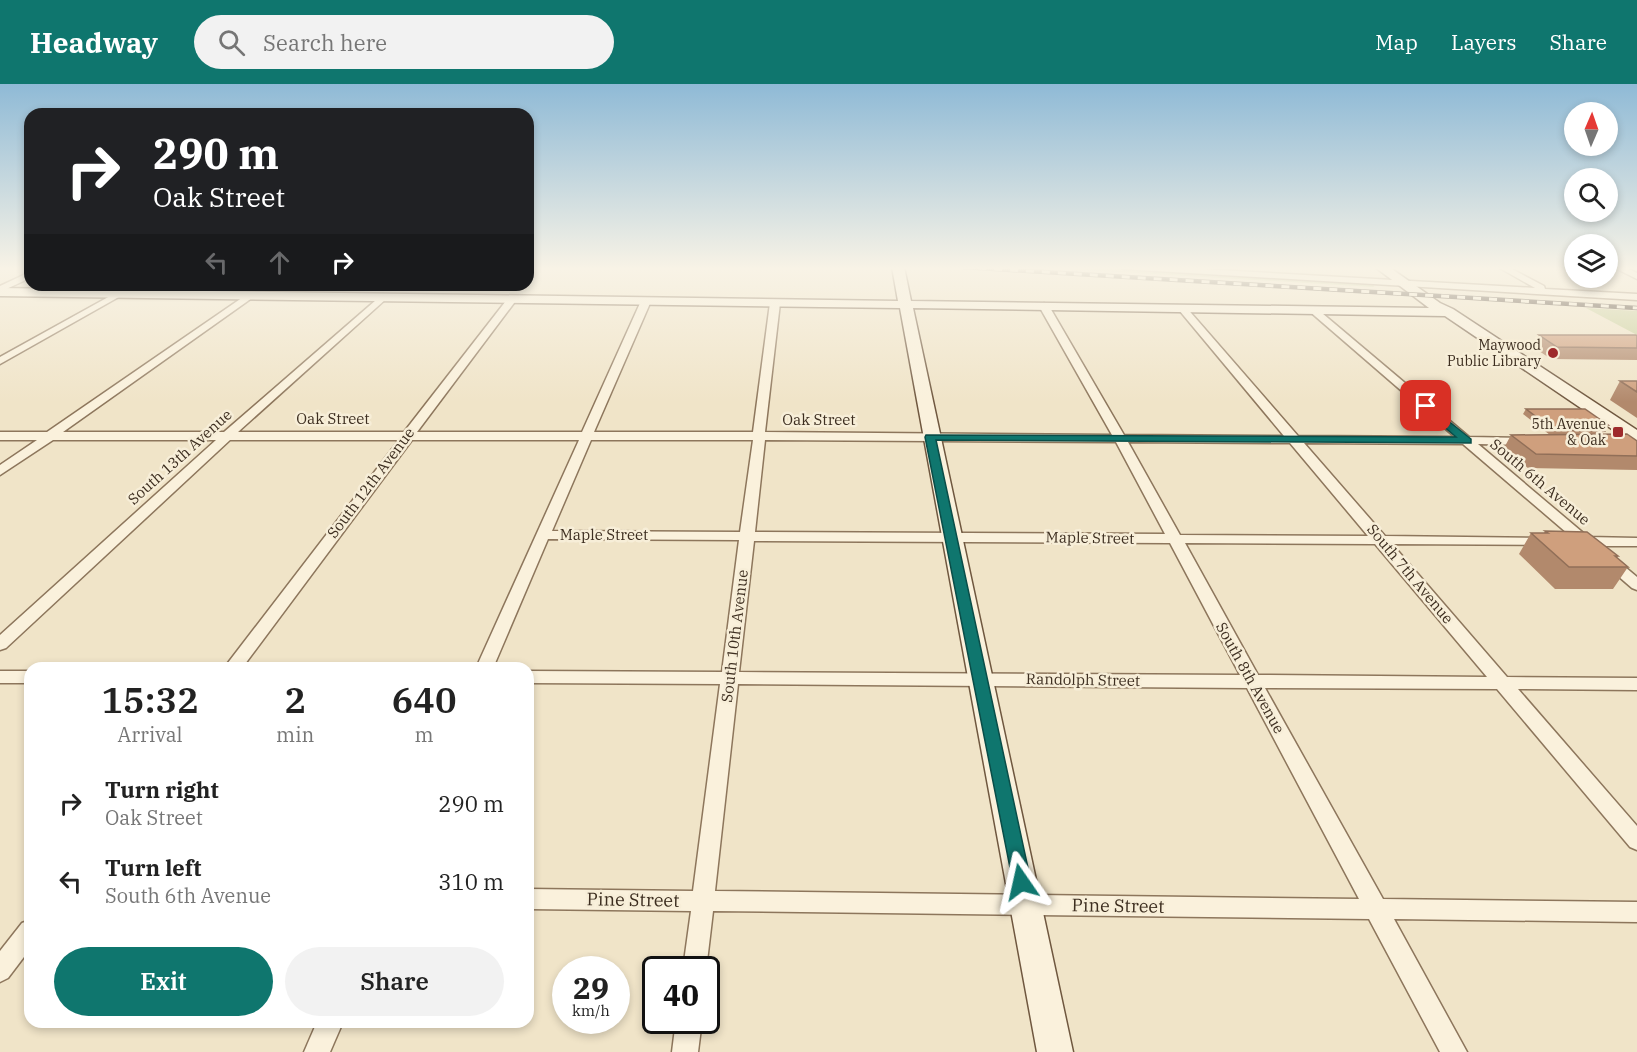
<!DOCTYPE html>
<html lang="en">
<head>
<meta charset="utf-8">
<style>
  :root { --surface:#fff; --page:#f2f2f2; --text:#222; --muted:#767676; --accent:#0f766e }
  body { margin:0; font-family:"IBM Plex Serif",serif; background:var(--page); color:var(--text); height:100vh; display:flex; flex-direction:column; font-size:22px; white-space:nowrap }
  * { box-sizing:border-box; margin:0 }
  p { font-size:20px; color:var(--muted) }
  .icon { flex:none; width:33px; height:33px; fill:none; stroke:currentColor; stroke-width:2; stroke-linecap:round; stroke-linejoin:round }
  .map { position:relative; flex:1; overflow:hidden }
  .sheet { position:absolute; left:24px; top:578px; width:510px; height:366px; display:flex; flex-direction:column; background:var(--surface); border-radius:18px; box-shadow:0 3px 9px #0003 }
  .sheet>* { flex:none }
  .guide { position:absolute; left:24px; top:24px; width:510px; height:183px; border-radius:18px; box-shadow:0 3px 9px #0003; background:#202124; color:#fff; overflow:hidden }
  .needle { width:39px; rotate:2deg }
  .tools { position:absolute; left:1564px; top:18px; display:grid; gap:12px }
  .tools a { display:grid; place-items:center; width:54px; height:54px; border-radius:50%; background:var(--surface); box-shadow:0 3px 9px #0003; font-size:30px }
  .speed { position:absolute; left:552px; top:872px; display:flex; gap:12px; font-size:30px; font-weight:700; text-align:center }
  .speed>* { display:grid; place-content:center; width:78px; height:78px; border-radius:50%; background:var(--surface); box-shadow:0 3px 9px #0003; line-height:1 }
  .speed small { font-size:15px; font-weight:400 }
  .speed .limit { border:3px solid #111; border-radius:9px; background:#fff; color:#111 }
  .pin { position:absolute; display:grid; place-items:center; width:51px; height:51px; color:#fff; margin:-26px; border-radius:12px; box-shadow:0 3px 9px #0006 }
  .me { position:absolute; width:66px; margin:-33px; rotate:349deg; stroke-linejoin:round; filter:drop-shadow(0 0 4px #0008) }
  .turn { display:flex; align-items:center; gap:21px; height:126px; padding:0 30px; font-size:27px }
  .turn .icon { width:78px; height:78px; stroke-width:2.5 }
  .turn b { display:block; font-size:42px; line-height:51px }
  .lanes { display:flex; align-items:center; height:57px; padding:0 30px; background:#0003; justify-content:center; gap:30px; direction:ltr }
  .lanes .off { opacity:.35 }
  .eta { display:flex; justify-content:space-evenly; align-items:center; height:102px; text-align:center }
  .eta b { font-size:36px; font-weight:600; line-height:42px }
  .button { display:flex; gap:12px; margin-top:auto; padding:12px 30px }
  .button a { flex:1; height:69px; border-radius:36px; background:var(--accent); color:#fff; font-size:24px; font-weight:600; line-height:69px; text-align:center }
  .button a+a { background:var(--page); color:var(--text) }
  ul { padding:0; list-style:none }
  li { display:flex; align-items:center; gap:18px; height:78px; padding:0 30px }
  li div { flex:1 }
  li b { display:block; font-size:22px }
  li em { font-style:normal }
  header { display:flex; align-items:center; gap:36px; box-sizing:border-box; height:84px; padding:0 30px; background:var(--accent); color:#fff }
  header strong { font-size:28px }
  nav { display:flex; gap:33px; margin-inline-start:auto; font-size:21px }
  .search { width:420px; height:54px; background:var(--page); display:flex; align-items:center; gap:15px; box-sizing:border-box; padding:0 21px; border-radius:33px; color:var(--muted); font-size:22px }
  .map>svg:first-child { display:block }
  .green { fill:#c9cf9b }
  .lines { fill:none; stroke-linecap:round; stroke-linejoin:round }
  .street-casing { stroke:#8d765c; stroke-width:3 }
  .secondary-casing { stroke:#6f573f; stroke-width:3 }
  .street { fill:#faf1dc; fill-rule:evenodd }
  .secondary { fill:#faf1dc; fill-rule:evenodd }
  .rail-casing { stroke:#3d2e20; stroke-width:4.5 }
  .rail { stroke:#f7eed8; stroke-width:3; stroke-dasharray:8; stroke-linecap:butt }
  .wall { fill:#b2896c }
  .building { fill:#cf9f7d; stroke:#916f58; stroke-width:1.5 }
  .route { fill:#0f766e; stroke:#0a4d48; stroke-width:1.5 }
  .poi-dot { fill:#9e2a2b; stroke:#f7eed8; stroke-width:2 }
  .labels { text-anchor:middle; stroke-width:5; stroke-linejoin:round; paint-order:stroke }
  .far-poi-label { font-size:14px; fill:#3d2e20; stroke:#f7eed8; text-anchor:end }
  .street-label { font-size:15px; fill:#3d2e20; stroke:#f7eed8 }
  .near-street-label { font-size:18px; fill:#3d2e20; stroke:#f7eed8 }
</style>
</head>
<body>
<header>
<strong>Headway</strong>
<div class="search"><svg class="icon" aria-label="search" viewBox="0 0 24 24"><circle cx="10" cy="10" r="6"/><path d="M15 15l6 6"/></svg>Search here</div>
<nav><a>Map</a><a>Layers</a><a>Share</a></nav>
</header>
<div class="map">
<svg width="1637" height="968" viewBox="0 0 1637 968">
  <rect width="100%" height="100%" fill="#f0e4c8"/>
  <g class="green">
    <path d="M1036 183C1149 183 1261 193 1373 200L1374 203Z"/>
    <polygon points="1586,224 1637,227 1637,251"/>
  </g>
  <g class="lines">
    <defs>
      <g id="street">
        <polygon points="1120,183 1166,183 1535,204 1498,183 1508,183 1544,202 1545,205 1637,210 1637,216 1124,185"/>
        <polygon points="1613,183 1624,183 1637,189 1637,195"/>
        <polygon points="30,188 30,194 0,208 0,202"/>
        <polygon points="130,201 140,201 0,280 0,273"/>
        <path d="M249 209 253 212 252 214 63 348H224L383 210 387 213 386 215 238 348H404L509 213 512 212 517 215 417 348H582L641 217 646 214 651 217 594 348H753L770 219 775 216 780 219 765 348 1112 351 1039 222 1044 219 1049 222 1124 351 1284 352 1179 226V222H1185L1298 352 1455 353 1308 226 1316 224 1469 353 1531 354V360L1527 361 1478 360 1588 453 1637 454V462H1596L1589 465 1575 460 1574 455 1463 360 1304 359 1385 452 1552 454 1554 457 1552 460 1547 461 1392 460 1507 593 1637 594V606L1518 605 1637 742V766L1630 763 1497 605 1265 604 1383 815 1637 818V838L1394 835 1467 968H1440L1369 835 713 827 706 886 683 885 691 827 528 825V805L693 807 720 600 528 599V587L722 588 739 456 548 455 493 584H476L579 356H412L242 584H224L399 356H230L6 564 0 566V551L216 356H53L0 391V381L37 356H0V348H47ZM591 356H753L740 448 552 447ZM765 356 1116 358 1165 450 755 448ZM1128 358 1290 359 1368 452 1180 451ZM754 457 1170 459 1240 591 739 588ZM1185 459 1375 460 1487 593 1258 591ZM738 600 1247 604 1359 815 715 807Z"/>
        <polygon points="1608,472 1613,473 1637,493 1637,506 1632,504 1603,479 1601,476 1603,473"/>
        <rect x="0" y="587" width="30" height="12"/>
        <polygon points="30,836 30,865 8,894 0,898 0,867 22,839"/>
        <polygon points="676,936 702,936 698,968 672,968"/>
        <polygon points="317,938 343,938 330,968 304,968"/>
      </g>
      <polygon id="secondary" points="892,183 904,183 911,217 1429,224 1375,183 1389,183 1440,219 1453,225 1637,346 1637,359 1631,358 1445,232 913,224 1073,968 1037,968 900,224 0,212 0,204 898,217"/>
    </defs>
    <use href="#street" class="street-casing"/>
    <use href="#secondary" class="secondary-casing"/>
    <use href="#street" class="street"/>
    <use href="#secondary" class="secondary"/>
    <defs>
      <polyline id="rail" points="962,183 1637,224"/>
    </defs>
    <use href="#rail" class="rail-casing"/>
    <use href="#rail" class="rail"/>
  </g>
  <g class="wall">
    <polygon points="1539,251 1637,252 1637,276 1551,275 1533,263"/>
    <polygon points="1620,297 1637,297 1637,334 1610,316"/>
    <polygon points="1526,325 1608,341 1605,346 1603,346 1604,347 1602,350 1637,357 1637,386 1528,384 1504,364 1511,351 1550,351 1523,330"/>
    <polygon points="1545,447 1618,472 1617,474 1628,483 1613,505 1555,505 1519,470 1531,449 1544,449"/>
  </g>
  <g class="building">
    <polygon points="1539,251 1636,251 1637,252 1637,264 1557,263"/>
    <polygon points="1620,297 1637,297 1637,308"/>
    <polygon points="1526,325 1585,325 1608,341 1596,341 1604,347 1554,346"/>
    <polygon points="1627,350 1637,357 1637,372 1536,370 1511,351"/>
    <polygon points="1545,447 1587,448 1618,472 1615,472 1628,483 1569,483 1531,449 1548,449"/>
  </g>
  <linearGradient id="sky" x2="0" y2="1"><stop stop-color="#8fbad6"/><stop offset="0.58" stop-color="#f8f3e6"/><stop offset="1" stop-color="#f8f3e6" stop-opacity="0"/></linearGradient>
  <rect width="1637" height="318" fill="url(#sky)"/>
  <polygon class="route" points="1426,319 1471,355 1471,359 936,356 1031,798 1028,804 1021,807 1014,804 925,353 926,351 1456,353 1423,325 1421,322"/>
  <g class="poi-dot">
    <circle cx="1553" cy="269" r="6"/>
    <rect x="1612" y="342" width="12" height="12" rx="3"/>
  </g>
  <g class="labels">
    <g class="far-poi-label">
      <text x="1541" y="266">Maywood<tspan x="1541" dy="16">Public Library</tspan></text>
      <text x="1606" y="345">5th Avenue<tspan x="1606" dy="16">&amp; Oak</tspan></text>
    </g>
    <g class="street-label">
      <text x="333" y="340">Oak Street</text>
      <text x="819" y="341">Oak Street</text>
      <text transform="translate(180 373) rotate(-42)" y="5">South 13th Avenue</text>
      <text transform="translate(1540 398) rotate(40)" y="5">South 6th Avenue</text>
      <text transform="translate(371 399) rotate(-53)" y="5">South 12th Avenue</text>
      <text x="604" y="456">Maple Street</text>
      <text transform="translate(1090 454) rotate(1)" y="5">Maple Street</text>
      <text transform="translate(1410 490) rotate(50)" y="5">South 7th Avenue</text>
      <text transform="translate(735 552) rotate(-83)" y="5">South 10th Avenue</text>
      <text transform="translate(1250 594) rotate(61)" y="5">South 8th Avenue</text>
      <text transform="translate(1083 596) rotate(1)" y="5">Randolph Street</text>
    </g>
    <g class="near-street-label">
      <text transform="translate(633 816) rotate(1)" y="6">Pine Street</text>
      <text transform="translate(1118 822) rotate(1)" y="6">Pine Street</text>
    </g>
  </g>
</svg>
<div class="tools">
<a><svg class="needle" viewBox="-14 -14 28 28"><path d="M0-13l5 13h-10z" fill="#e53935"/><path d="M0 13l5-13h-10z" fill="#767676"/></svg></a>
<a><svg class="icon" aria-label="search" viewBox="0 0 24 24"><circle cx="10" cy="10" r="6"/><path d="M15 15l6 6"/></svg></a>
<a><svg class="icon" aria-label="layers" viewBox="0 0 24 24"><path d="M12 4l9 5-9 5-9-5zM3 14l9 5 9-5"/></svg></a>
</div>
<div class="speed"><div>29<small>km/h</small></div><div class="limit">40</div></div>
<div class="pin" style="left:1426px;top:322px;background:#d93025"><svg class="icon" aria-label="arrive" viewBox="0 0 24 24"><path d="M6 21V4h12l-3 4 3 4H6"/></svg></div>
<svg class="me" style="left:1021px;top:798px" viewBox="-20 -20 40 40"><path d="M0-17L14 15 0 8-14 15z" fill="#0f766e" stroke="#fff" stroke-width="4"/></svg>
<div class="guide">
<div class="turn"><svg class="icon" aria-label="right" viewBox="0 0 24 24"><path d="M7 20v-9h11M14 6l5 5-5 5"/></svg><div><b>290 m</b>Oak Street</div></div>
<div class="lanes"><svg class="icon off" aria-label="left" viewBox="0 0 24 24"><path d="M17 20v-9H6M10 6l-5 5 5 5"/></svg><svg class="icon off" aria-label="ahead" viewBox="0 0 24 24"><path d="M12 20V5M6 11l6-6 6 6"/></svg><svg class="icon" aria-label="right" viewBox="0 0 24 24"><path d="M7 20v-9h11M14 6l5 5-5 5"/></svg></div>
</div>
<section class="sheet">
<div class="eta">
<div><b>15:32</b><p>Arrival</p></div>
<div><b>2</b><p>min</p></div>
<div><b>640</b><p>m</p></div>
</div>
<ul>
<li><svg class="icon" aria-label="right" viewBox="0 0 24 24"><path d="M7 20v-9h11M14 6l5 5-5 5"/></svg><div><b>Turn right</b><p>Oak Street</p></div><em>290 m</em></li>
<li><svg class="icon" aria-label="left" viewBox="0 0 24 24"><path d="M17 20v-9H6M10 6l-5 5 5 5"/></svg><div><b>Turn left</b><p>South 6th Avenue</p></div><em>310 m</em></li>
</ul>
<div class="button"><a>Exit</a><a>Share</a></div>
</section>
</div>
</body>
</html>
